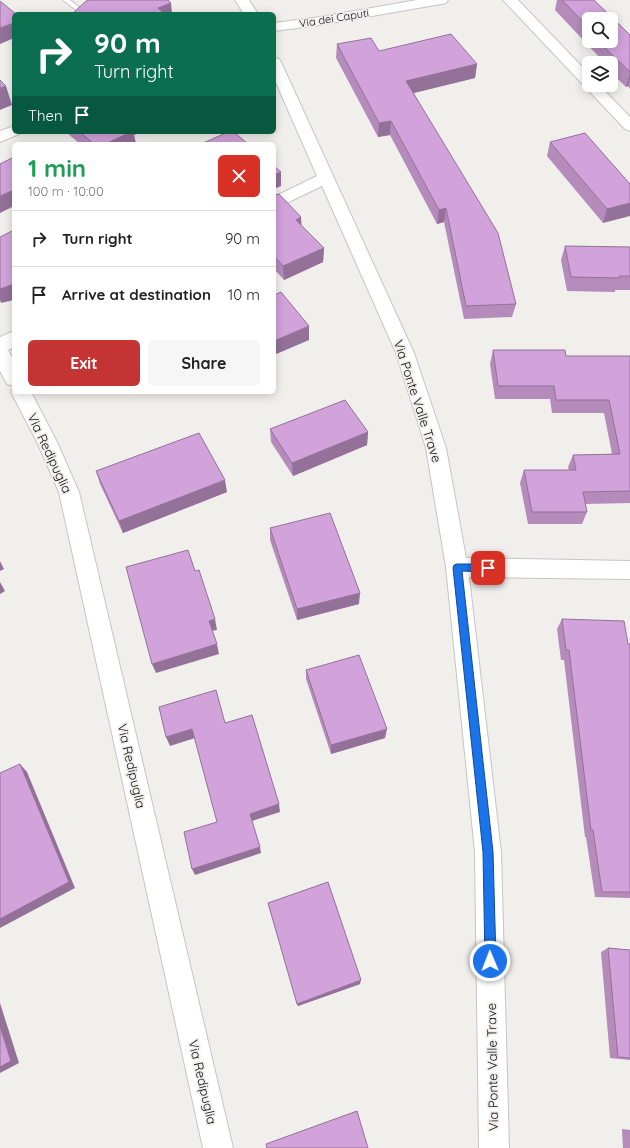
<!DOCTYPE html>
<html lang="en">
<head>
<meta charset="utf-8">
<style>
  :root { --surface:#fff; --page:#f6f6f6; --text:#222; --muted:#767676; --line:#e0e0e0; --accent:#c33433 }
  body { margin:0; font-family:Quicksand,sans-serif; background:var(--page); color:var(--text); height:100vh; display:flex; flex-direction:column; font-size:15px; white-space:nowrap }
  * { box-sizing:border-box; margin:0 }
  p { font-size:13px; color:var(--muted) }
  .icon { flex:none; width:22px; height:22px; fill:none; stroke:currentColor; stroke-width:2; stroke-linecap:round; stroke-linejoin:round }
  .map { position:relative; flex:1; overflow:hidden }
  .sheet { position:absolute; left:12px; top:142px; width:264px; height:252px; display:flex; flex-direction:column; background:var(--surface); border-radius:6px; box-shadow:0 2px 10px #0003 }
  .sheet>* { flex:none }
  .banner { position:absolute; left:12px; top:12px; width:264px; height:122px; border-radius:6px; box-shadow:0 2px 10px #0003; background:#0b6e4f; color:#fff; overflow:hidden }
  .buttons { position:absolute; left:582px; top:12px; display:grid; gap:8px }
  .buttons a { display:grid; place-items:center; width:36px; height:36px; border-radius:6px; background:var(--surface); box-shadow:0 2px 10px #0003; font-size:20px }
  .pin { position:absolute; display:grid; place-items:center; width:34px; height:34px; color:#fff; margin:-17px; border-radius:8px; box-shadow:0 2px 6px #0006 }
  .me { position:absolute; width:44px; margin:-22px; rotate:359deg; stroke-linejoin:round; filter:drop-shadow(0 0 3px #0008) }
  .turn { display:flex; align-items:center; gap:14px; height:84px; padding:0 16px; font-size:18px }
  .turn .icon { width:52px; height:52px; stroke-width:2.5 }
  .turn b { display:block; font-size:28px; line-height:34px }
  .then { display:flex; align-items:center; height:38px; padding:0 16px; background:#0003; gap:8px; font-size:15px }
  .round { display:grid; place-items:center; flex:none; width:42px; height:42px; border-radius:6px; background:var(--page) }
  .summary { display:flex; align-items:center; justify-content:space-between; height:68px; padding:0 16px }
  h1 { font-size:24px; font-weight:700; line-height:30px; color:#1e9e55 }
  .button { display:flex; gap:8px; margin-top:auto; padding:8px 16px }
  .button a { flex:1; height:46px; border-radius:6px; background:var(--accent); color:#fff; font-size:16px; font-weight:700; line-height:46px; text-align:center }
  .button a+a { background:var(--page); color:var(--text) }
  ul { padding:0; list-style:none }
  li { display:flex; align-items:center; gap:12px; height:56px; padding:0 16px; border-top:1px solid var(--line) }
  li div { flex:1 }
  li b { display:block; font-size:15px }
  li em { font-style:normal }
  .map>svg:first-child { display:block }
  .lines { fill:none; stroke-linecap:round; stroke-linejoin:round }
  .lane-casing { stroke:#c6c5c2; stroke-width:2 }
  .street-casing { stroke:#c6c5c2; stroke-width:2 }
  .lane { fill:#fff; fill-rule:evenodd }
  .street { fill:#fff; fill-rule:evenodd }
  .wall { fill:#b58bbb; fill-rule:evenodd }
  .shaded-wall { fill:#937199 }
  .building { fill:#d2a2da; stroke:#937199 }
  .route { fill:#1a73e8; stroke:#114b97 }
  .labels { text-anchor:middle; stroke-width:3.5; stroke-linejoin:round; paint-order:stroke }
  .far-street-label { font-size:11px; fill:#0d0d0c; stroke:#f1efec }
  .street-label { font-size:13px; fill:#0d0d0c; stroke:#f1efec }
</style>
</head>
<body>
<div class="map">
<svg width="630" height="1148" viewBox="0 0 630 1148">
  <rect width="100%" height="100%" fill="#f1efec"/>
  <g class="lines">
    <defs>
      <polygon id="lane" points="63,0 70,0 85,12 80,13"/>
      <g id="street">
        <polygon points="235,0 249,0 258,14 244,14"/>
        <polygon points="417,0 448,0 446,3 441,4 320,25 274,31 274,23 320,17"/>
        <polygon points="503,0 518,0 589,74 589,85 599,85 630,117 630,131 625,129"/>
        <polygon points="274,58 279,59 281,62 414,353 446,448 466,558 630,561 630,579 469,577 501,852 509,1148 479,1148 475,852 446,567 426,448 396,353 322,186 274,209 274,197 317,176 274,78"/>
        <polygon points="14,126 14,132 21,132 19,134 0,142 0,131"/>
        <polygon points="14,331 14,347 8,350 14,361 14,386 7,384 0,371 0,337"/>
        <polygon points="14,387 14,392 31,392 57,442 79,492 233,1148 203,1148 59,492 37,442 11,392"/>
      </g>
    </defs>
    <use href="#lane" class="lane-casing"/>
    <use href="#street" class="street-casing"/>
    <use href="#lane" class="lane"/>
    <use href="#street" class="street"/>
  </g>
  <g class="wall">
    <path d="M557 0H594L630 35V89L628 86 626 87 611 72V63H602L599 60 600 58 555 10ZM589 19 611 41H589Z"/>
    <polygon points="337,44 379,51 477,64 475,78 414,93 516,304 512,317 464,319 444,222 437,224 390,135 378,137 336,58"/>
    <polygon points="66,132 141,132 134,135 136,144 80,144"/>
    <polygon points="550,142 630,184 603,223 547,156"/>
    <polygon points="274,195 301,226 324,248 323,262 284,280 274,269"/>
    <polygon points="565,246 630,247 630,290 615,290 615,292 567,291 561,260"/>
    <polygon points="493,350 566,356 630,356 630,503 585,504 587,512 582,524 528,524 520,483 524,470 569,470 568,467 573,455 612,454 604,413 552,413 550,399 495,399 490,364"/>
    <polygon points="270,429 368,432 367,445 293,476 271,442"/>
    <polygon points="96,471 227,492 123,533 100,484"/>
    <polygon points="270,528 359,604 297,620 270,540"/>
    <polygon points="562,619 628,644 630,644 630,898 595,897 586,837 585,837 564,660 561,660 557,629"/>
    <polygon points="306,670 385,738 331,754 306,679"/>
    <polygon points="268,903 360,984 298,1006"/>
    <polygon points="608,948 630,950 630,1060 610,1058 601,952"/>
    <polygon points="622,1129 630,1130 630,1148 623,1148"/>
  </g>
  <g class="shaded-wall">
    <polygon points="171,3 172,14 158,14 158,8"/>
    <polygon points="14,23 14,38 0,44 0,28"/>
    <polygon points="477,64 475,78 405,95 406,81"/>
    <polygon points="630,72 630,79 628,86 626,87"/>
    <polygon points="6,86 12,105 0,110 0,88"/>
    <polygon points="391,121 390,135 378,137 379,123"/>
    <polygon points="125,132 141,132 134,135 136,144 105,144"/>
    <polygon points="281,172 281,186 274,189 274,175"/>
    <polygon points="14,190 14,206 0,213 0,196"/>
    <polygon points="630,203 630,216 603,223 607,209"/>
    <polygon points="446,208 444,222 437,224 439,210"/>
    <polygon points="301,217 302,231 296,220"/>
    <polygon points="324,248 323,262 284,280 283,266"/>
    <polygon points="14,284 14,300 1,303 0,300 0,289"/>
    <polygon points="309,326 309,340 274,355 274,341"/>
    <polygon points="368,432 367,445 293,476 292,463"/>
    <polygon points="225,480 227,492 123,533 119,521"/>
    <polygon points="0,561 4,569 0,571"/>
    <polygon points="0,582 5,591 0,594"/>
    <polygon points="360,593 359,604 297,620 297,609"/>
    <polygon points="215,619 217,630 211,631 209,621"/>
    <polygon points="217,644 219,654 156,673 152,664"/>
    <polygon points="192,729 195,738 170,746 166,737"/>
    <polygon points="387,729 385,738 331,754 331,745"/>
    <polygon points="20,764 27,772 75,888 0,928 0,919"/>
    <polygon points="279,804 280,812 252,821 250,814"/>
    <polygon points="260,847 261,853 195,875 192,869"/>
    <polygon points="361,980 360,984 298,1006 297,1004"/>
    <polygon points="0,1003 19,1063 0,1073"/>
  </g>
  <g class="building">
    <polygon points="90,0 168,0 171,3 158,8 165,14 72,14 86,1"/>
    <polygon points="562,0 594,0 630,35 630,72 603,46 605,45 601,41 611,41 611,19 589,19 589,28"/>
    <polygon points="0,1 16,14 14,14 14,23 0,28"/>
    <polygon points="451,34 477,64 406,81 498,233 516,304 466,306 446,208 439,210 391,121 379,123 337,44 371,38 379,51"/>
    <polygon points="0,80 6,86 0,88"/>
    <polygon points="80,132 131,132 105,144 94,144"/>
    <polygon points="228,132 234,132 248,144 201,144"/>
    <polygon points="585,133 630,184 630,203 607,209 550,142"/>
    <polygon points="14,157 14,190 0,196 0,164"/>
    <polygon points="274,166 281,172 274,175"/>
    <polygon points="279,194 301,217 296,220 324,248 283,266 274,256 274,195"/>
    <polygon points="14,230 14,284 0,289 0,237"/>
    <polygon points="565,246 630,247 630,276 619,276 620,278 571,277"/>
    <polygon points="281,292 309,326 274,341 274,295"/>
    <polygon points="493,350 565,350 566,356 630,356 630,491 583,492 587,512 532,512 524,470 576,470 573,455 620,454 609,400 556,400 554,386 498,386"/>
    <polygon points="345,400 368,432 292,463 270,429"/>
    <polygon points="199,433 225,480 119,521 96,471"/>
    <polygon points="330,513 360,593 297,609 270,528"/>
    <polygon points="188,550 195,571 199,570 215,619 209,621 217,644 152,664 126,567"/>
    <polygon points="562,619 624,621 628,644 630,644 630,892 602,892 593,830 591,830 569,650 566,650"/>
    <polygon points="359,655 387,729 331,745 306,670"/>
    <polygon points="216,690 225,723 252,715 279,804 250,814 260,847 192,869 184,832 217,822 192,729 166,737 159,707"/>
    <polygon points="20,764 69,882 0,919 0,773"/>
    <polygon points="328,882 361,980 297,1004 268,903"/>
    <polygon points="608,948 630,950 630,1058 618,1057"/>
    <polygon points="0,1026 11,1061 0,1067"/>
    <polygon points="357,1111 368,1148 267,1148 266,1144"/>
  </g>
  <polygon class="route" points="457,564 488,564 492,565 493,568 492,571 488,572 462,571 493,852 496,961 494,965 490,967 486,965 485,961 483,852 453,568 454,565"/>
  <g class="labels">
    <g class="far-street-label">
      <text transform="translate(334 18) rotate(-9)" y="4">Via dei Caputi</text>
    </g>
    <g class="street-label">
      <text transform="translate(418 401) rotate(72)" y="5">Via Ponte Valle Trave</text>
      <text transform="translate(50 453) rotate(65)" y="5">Via Redipuglia</text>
      <text transform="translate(132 766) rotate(77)" y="5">Via Redipuglia</text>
      <text transform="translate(492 1067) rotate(-91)" y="5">Via Ponte Valle Trave</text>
      <text transform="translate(203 1082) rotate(77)" y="5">Via Redipuglia</text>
    </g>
  </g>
</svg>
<div class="buttons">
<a><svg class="icon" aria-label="search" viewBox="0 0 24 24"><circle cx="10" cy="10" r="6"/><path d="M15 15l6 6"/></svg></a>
<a><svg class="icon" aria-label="layers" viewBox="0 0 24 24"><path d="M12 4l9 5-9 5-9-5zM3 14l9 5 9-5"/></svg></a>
</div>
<div class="pin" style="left:488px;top:568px;background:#d93025"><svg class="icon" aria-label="arrive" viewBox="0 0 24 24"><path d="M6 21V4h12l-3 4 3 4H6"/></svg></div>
<svg class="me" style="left:490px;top:961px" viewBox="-20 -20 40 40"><circle r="17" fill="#1a73e8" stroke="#fff" stroke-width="3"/><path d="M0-11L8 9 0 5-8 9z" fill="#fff"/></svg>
<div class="banner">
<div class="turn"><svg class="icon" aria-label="right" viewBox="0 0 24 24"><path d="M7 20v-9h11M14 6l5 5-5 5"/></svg><div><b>90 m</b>Turn right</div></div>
<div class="then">Then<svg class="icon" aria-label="arrive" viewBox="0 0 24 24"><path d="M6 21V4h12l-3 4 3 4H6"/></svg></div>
</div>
<section class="sheet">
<div class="summary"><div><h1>1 min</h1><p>100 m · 10:00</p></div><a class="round" style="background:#d93025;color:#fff"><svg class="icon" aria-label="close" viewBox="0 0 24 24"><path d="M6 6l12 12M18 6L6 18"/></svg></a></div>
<ul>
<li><svg class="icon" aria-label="right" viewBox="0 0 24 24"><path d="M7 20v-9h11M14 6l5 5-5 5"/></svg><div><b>Turn right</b></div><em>90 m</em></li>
<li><svg class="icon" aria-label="arrive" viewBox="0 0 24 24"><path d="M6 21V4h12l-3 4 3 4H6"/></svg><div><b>Arrive at destination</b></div><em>10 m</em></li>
</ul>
<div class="button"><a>Exit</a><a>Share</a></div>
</section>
</div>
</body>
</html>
